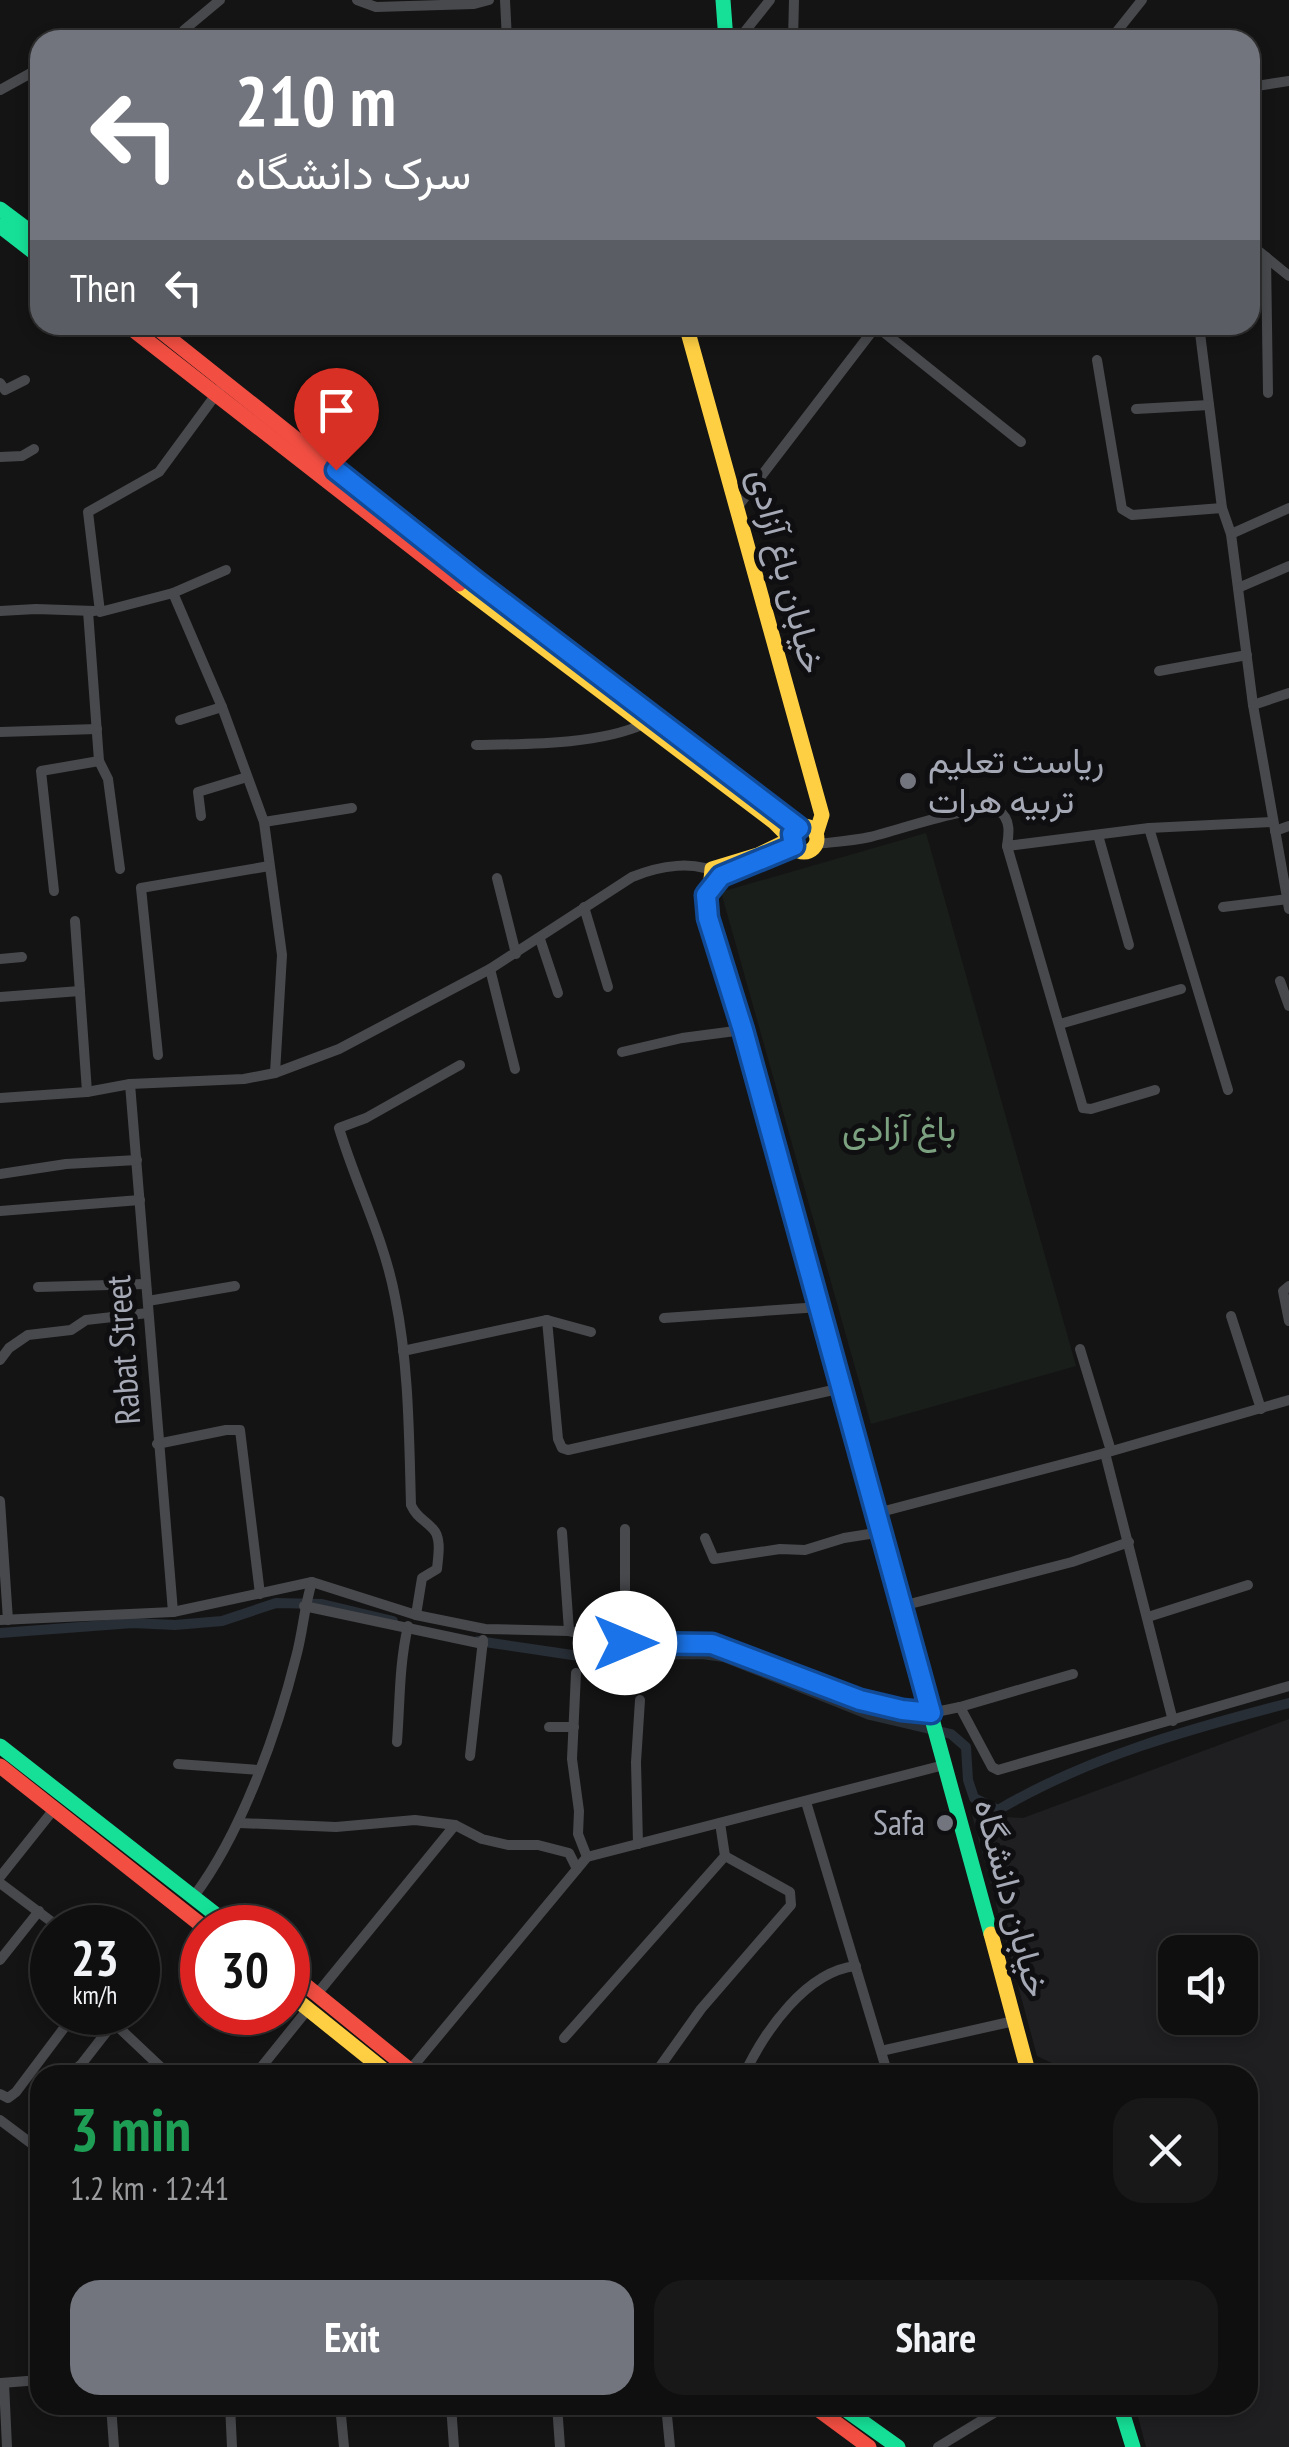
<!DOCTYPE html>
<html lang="en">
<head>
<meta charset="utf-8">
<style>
  :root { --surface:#0f0f0f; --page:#181818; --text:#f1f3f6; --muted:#9b9c9e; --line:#2f2f2f; --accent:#72757d }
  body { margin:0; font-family:"PT Sans Narrow",Vazirmatn,sans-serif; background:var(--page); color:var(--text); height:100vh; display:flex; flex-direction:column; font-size:38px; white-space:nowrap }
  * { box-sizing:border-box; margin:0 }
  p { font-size:32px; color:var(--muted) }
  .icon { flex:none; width:55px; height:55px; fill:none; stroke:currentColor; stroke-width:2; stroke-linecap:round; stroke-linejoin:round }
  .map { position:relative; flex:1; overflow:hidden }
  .panel { position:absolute; left:30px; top:2065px; width:1228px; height:350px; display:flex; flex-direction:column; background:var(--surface); border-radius:30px; box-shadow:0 5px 15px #0003,0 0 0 2px var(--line) }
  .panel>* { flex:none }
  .hud { position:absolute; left:30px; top:30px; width:1230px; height:305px; border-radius:30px; box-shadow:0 5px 15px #0003,0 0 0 2px var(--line); background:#72757d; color:#fff; overflow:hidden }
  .controls { position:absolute; left:1158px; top:1935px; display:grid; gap:20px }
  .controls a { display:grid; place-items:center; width:100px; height:100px; border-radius:20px; background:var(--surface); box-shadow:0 5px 15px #0003,0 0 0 2px var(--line); font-size:50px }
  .speed { position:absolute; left:30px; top:1905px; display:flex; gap:20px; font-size:50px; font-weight:700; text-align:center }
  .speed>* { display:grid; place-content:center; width:130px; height:130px; border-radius:50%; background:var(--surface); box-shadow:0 5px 15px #0003,0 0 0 2px var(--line); line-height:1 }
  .speed small { font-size:25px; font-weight:400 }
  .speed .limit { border:15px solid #d22; background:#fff; color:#111 }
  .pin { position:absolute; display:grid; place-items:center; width:85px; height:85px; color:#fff; margin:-102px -42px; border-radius:50% 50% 50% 0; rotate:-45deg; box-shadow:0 0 10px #0007 }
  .pin .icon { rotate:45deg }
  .me { position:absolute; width:110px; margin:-55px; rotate:90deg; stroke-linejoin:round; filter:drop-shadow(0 0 8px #0008) }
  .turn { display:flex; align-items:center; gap:35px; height:210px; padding:0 40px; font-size:45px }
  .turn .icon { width:130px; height:130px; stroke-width:2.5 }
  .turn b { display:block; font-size:70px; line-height:85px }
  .then { display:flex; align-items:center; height:95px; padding:0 40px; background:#0003; gap:20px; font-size:38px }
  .round { display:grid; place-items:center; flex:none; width:105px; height:105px; border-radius:30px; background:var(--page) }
  .summary { display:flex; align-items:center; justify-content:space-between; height:170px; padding:0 40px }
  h1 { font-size:60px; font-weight:800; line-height:75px; color:#1e9e55 }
  .action { display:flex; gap:20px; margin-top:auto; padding:20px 40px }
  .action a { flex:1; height:115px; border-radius:30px; background:var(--accent); color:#fff; font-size:40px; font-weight:800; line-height:115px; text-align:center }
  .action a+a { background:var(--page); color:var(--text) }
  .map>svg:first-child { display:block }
  .built { fill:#1f1e21; fill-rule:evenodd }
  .green { fill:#191e1a }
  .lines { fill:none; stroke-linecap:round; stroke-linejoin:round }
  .canal { stroke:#282e36; stroke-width:10 }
  .street { stroke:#48494d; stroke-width:10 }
  .fast { stroke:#16e098; stroke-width:15 }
  .slow { stroke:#ffcf43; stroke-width:15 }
  .jam { stroke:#f24e42; stroke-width:15 }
  .route-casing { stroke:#114b97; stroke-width:25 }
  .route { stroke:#1a73e8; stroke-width:18 }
  .poi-dot { fill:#72757d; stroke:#0f0e10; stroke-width:4 }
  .labels { text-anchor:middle; stroke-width:10; stroke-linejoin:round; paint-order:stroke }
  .street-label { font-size:35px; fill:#a5a9b6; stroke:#0f0e10 }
  .poi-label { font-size:35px; fill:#a5a9b6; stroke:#0f0e10; text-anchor:start }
  .park-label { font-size:35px; fill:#7ca180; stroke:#0f0e10 }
</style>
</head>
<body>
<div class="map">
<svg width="1289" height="2447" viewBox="0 0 1289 2447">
  <rect width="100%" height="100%" fill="#141414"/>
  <path class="built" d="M1289 1719V2447H1146L1135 2405H1248V2075H1077L1037 2056 972 1815 1023 1818ZM1175 1952H1240V2018H1175Z"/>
  <polygon class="green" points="926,833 1076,1366 871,1424 721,892"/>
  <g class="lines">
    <g class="canal">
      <polyline points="0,1633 133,1623 175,1625 222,1621 276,1603 322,1604 393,1621"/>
      <path d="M478 1641 579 1656 702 1654 724 1657 870 1715 951 1734 966 1747 968 1780 974 1798 998 1810C1088 1757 1189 1729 1289 1703"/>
    </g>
    <g class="street">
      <polyline points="357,0 376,7 474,4 489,0"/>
      <polyline points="505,0 507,40"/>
      <polyline points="1036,38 1036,40"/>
      <polyline points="111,40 118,37"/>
      <polyline points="183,40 184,30 220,0"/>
      <polyline points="738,40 770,0"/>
      <polyline points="793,40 794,0"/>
      <polyline points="1110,40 1142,0"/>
      <polyline points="1250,87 1289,81"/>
      <polyline points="0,90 40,68"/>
      <polyline points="1250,244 1289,276"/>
      <polyline points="1266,257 1268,393"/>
      <polyline points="1199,325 1222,508 1231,534 1253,705 1289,909"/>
      <polyline points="876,326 1021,442"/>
      <polyline points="1097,360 1122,509 1132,515 1222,508"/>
      <polyline points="0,383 5,390 25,380"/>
      <polyline points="220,389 159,472 88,512 100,612 173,593 222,707 264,822 282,955 275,1073"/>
      <polyline points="1136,409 1209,405"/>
      <polyline points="0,457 22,456 34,449"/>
      <polyline points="739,505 877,325"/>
      <polyline points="1231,534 1289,508"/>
      <polyline points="1238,588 1289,566"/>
      <polyline points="173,593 226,570"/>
      <polyline points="0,611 36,609 94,611"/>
      <polyline points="88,611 99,761 108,779 120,869"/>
      <polyline points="1159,671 1247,655"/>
      <polyline points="1253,705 1289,693"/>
      <polyline points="180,720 222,707"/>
      <polyline points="0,732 97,729"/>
      <path d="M476 745C527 744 597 745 644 724"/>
      <polyline points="201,816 198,792 247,777"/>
      <polyline points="264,822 352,808"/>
      <polyline points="1149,828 1228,1090"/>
      <polyline points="1275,831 1289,826"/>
      <polyline points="1098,835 1129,945"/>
      <path d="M816 844C834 842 852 841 870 837 893 832 981 801 999 811 1011 819 1009 834 1007 846L1149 828 1273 822"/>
      <polyline points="1007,846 1083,1108 1091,1109 1155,1090"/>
      <polyline points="497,878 516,954"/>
      <polyline points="54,891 41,771 99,761"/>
      <polyline points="584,907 608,987"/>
      <polyline points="1223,907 1288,899"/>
      <polyline points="75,921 87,1092"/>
      <polyline points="540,939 558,993"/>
      <polyline points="0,959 22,957"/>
      <polyline points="490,969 515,1069"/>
      <polyline points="1280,981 1289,1006"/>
      <polyline points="0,997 80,991"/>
      <polyline points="1060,1024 1181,989"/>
      <polyline points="622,1052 682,1038 743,1030"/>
      <polyline points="158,1055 141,888 269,866"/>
      <polyline points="130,1084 173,1612"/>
      <path d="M0 1098 87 1092 130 1084 244 1079 275 1073 339 1049 490 969 632 877C659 866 695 859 721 875"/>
      <polyline points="0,1174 66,1164 137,1160"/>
      <polyline points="0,1211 140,1200"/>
      <polyline points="1289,1286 1283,1291 1289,1321"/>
      <polyline points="38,1287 146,1284"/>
      <polyline points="148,1301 235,1286"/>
      <polyline points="1231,1316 1261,1409"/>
      <polyline points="664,1318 820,1307"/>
      <polyline points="547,1320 558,1439 562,1448 568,1450 842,1388"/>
      <polyline points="1080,1349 1111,1451"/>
      <polyline points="403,1351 547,1320 591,1332"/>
      <polyline points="0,1360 9,1348 28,1335 71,1330 86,1320 148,1313"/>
      <polyline points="157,1444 226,1430 240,1430 260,1594"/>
      <polyline points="1105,1453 1173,1721"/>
      <polyline points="0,1501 8,1620"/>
      <polyline points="877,1513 1105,1453 1289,1400"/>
      <polyline points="562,1532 569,1631"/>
      <polyline points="705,1538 714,1559 780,1549 805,1550 844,1538 882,1532"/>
      <polyline points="304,1606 483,1644"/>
      <polyline points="902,1606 1072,1562 1129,1542"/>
      <path d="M416 1615 422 1578 437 1569C438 1557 442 1538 433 1529 424 1519 417 1518 411 1505 409 1436 409 1365 395 1297 384 1238 356 1185 339 1128L366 1118 460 1065"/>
      <polyline points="1148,1617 1248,1585"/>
      <polyline points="0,1620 173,1612 312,1582 416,1615 485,1629 569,1631 625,1643 712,1644 838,1694 902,1710 931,1713 960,1707 1073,1674"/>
      <polyline points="625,1643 625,1529"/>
      <polyline points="576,1673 572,1759 579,1811 578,1834 587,1857"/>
      <polyline points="960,1707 992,1767 998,1770 1289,1686"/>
      <polyline points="549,1727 574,1727"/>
      <path d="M397 1742C400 1702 399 1665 408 1626"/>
      <polyline points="470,1756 483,1640"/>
      <polyline points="178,1764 258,1770"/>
      <polyline points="806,1802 888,2075"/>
      <polyline points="239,1823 336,1827 415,1820 455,1825 482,1839 508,1845 538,1845 569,1853 577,1869"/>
      <polyline points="638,1844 636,1762 640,1700"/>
      <polyline points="0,1877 55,1808"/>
      <polyline points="0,1883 60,1928"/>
      <path d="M194 1896C241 1834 277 1733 296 1657 303 1632 304 1607 312 1582"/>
      <polyline points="0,1960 39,1911"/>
      <polyline points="138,1992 140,1996 138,2000"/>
      <polyline points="317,1994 455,1825"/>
      <polyline points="114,2023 169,2075"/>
      <polyline points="564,2038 725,1856 720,1823"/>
      <polyline points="881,2051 1014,2021"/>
      <polyline points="79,2066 91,2075"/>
      <polyline points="410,2070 587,1857 944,1765"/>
      <polyline points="73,2075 122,2012"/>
      <polyline points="255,2075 308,2009"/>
      <polyline points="654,2075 701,2009 791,1905 790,1892 725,1856"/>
      <path d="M744 2075C764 2032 806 1971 856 1966"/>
      <polyline points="0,2094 8,2098 16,2092 76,2012"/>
      <polyline points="0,2120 40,2150"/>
      <polyline points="1,2383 40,2380"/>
      <polyline points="4,2383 7,2447"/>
      <polyline points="111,2405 114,2447"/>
      <polyline points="230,2405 232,2447"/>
      <polyline points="340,2405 344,2447"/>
      <polyline points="451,2405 454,2447"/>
      <polyline points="557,2405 560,2447"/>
      <polyline points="666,2405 670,2447"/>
      <polyline points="938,2447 1007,2405"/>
    </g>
    <g class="fast">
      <polyline points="723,0 726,40"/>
      <polyline points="0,209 40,239"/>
      <polyline points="0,226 40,257"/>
      <polyline points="354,485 656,720"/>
      <polyline points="770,807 799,827"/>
      <polyline points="741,1023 991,1934"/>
      <polyline points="0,1746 233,1928"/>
      <polyline points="839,2405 898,2447"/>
      <polyline points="1120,2405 1133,2447"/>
    </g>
    <g class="slow">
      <polyline points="686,325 822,815 816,834"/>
      <path d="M459 584 774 822 791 839 758 855 712 869C705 924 724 971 741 1023"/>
      <circle cx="804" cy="839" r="13"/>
      <polyline points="991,1934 1029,2075"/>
      <polyline points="288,1993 390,2075"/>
    </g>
    <g class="jam">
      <polyline points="127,325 459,584"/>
      <polyline points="153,325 354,485"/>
      <polyline points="0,1766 205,1928"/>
      <polyline points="288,1971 416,2075"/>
      <polyline points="812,2405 869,2447"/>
    </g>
  </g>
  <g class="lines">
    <defs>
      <polyline id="route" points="336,470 477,582 799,828 792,834 794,846 721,876 706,895 708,918 743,1030 931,1713 902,1710 860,1700 712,1644 625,1643"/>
    </defs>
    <use href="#route" class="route-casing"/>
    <use href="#route" class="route"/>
  </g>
  <g class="poi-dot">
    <circle cx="908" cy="781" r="10"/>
    <circle cx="945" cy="1823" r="10"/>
  </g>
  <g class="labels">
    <g class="street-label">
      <text transform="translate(787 571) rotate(75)" y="12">خیابان باغ آزادی</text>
      <text transform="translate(123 1350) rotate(-94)" y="12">Rabat Street</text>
      <text transform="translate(1012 1898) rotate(75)" y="12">خیابان دانشگاه</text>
    </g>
    <g class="poi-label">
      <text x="928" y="773">ریاست تعلیم<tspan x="928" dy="40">تربیه هرات</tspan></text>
      <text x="925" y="1835" text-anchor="end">Safa</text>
    </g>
    <g class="park-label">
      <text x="899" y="1141">باغ آزادی</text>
    </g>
  </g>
</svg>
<div class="controls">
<a><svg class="icon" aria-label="sound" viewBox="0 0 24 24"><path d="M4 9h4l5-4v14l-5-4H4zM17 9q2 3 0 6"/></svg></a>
</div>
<div class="speed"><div>23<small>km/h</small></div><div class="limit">30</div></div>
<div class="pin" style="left:336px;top:470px;background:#d93025"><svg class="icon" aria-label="arrive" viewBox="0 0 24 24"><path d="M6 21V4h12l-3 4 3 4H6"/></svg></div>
<svg class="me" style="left:625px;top:1643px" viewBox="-20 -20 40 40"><circle r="19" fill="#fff"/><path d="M0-13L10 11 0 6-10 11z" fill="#1a73e8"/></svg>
<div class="hud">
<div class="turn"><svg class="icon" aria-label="left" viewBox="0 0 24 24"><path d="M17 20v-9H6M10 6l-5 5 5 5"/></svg><div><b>210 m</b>سرک دانشگاه</div></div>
<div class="then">Then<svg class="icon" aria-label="left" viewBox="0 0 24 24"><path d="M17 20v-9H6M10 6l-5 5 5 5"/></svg></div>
</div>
<section class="panel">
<div class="summary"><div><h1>3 min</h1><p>1.2 km · 12:41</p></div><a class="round"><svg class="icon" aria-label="close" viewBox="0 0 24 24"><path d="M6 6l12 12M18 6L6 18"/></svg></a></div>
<div class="action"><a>Exit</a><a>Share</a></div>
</section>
</div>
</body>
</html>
